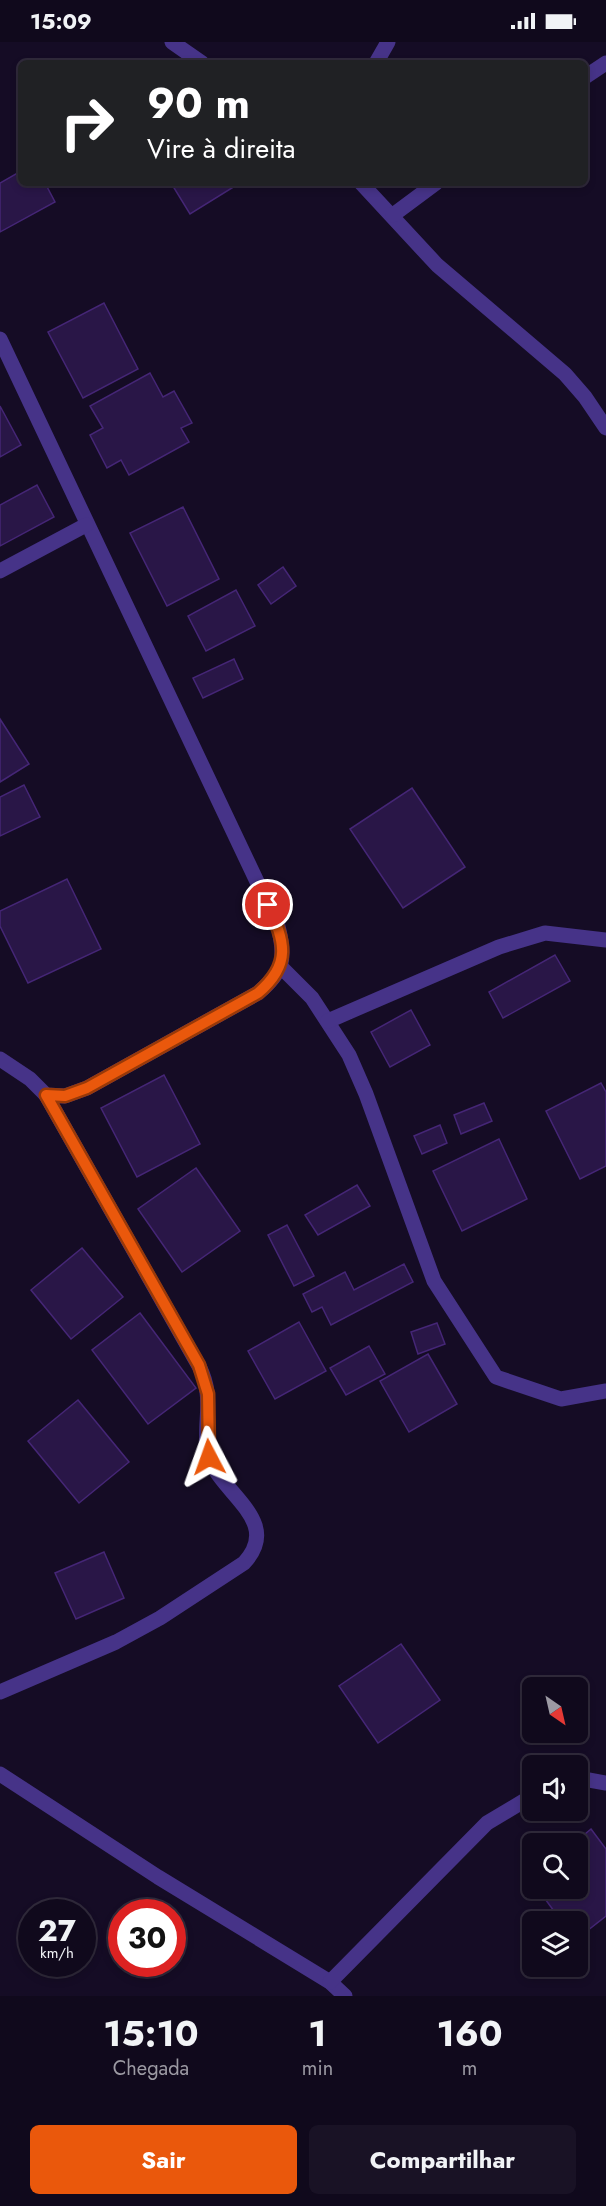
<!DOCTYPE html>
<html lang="pt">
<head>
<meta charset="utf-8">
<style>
  :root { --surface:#10091c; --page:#191225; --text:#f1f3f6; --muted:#9c9aa3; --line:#302a3b; --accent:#ea580c }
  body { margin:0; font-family:Jost,sans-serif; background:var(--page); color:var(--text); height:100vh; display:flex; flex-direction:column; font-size:22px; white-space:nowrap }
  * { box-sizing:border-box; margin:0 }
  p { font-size:20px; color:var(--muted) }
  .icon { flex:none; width:33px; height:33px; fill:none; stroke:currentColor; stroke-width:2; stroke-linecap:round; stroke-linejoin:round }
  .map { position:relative; height:1954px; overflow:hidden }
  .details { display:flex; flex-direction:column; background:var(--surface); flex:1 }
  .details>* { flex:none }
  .hud { position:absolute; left:18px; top:18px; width:570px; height:126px; border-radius:9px; box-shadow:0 3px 9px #0003,0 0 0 2px var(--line); background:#202124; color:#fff; overflow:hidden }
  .needle { width:39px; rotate:146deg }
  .tools { position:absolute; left:522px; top:1635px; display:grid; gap:12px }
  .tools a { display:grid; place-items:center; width:66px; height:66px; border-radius:9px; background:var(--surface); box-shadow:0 3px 9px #0003,0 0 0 2px var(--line); font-size:30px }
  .speed { position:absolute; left:18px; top:1857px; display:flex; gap:12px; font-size:30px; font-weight:700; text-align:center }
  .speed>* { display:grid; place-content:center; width:78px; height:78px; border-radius:50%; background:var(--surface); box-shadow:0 3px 9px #0003,0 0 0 2px var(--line); line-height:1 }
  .speed small { font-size:15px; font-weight:400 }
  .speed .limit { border:9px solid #d22; background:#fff; color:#111 }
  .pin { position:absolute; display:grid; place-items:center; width:51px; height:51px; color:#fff; margin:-26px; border:3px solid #fff; border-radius:50%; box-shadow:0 2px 6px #0007 }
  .me { position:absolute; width:66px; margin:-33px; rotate:356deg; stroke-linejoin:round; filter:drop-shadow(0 0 4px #0008) }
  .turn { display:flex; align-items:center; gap:21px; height:126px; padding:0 30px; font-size:27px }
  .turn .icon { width:78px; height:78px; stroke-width:2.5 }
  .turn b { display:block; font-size:42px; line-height:51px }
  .eta { display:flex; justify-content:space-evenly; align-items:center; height:102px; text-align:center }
  .eta b { font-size:36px; font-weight:700; line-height:42px }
  .action { display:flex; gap:12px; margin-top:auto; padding:12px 30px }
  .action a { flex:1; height:69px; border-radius:9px; background:var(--accent); color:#fff; font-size:24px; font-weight:700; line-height:69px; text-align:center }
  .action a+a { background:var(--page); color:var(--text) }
  .status { display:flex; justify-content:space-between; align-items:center; height:42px; padding:0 30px; background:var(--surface); direction:ltr }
  .status svg { height:16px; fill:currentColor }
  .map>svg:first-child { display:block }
  .building { fill:#291647; stroke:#452676; stroke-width:1.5 }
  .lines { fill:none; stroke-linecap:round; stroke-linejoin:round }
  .minor { stroke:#463388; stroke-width:15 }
  .route-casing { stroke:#983908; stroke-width:15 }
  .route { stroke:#ea580c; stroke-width:10 }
</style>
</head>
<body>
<div class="status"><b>15:09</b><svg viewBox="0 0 49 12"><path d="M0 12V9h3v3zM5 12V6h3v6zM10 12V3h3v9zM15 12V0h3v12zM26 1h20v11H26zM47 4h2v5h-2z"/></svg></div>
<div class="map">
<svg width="606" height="1954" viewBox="0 0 606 1954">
  <rect width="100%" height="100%" fill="#150c25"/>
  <g class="building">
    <polygon points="21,129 21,141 45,141 55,160 0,190 0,141"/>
    <polygon points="171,141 240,141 190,172"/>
    <polygon points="104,261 138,327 83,356 48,290"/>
    <polygon points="150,331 163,355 174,349 192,381 181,386 189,400 129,433 121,418 107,426 90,393 103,386 90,364"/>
    <polygon points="0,364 21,403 0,415"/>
    <polygon points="37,443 54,475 0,504 0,463"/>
    <polygon points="183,465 219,537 167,564 130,491"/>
    <polygon points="283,525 296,544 271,562 258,543"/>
    <polygon points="236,548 255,584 206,609 188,574"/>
    <polygon points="234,617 243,637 203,656 193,636"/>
    <polygon points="0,677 29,722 0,740"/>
    <polygon points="24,743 40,775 0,794 0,755"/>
    <polygon points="412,746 465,825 403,866 350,787"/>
    <polygon points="67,837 101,907 28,941 0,884 0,869"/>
    <polygon points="555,913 570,939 503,976 489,950"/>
    <polygon points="411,968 430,1003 390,1025 371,990"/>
    <polygon points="164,1033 200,1102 137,1135 101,1066"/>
    <polygon points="601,1041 606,1050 606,1124 580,1137 546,1069"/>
    <polygon points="484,1061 492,1079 461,1092 454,1073"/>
    <polygon points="440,1083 447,1101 422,1112 414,1094"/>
    <polygon points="499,1097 527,1157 462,1189 433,1129"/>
    <polygon points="196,1126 240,1189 182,1230 138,1167"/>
    <polygon points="357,1143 370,1164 318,1193 305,1173"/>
    <polygon points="287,1183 314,1234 294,1244 268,1193"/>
    <polygon points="82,1206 123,1255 71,1297 31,1248"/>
    <polygon points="404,1222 413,1240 331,1283 322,1265 312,1270 303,1252 345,1230 354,1248"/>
    <polygon points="140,1271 196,1346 148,1382 92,1308"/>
    <polygon points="299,1280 326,1329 275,1357 248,1309"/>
    <polygon points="437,1281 445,1302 418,1312 411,1290"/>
    <polygon points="369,1304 385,1332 346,1353 330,1326"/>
    <polygon points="428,1312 457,1362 409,1390 380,1339"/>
    <polygon points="78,1358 129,1420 79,1461 28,1399"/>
    <polygon points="104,1510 124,1556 76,1577 55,1531"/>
    <polygon points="401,1602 440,1658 378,1701 339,1644"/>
    <polygon points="591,1787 606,1807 606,1874 578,1896 578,1880 562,1880 537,1846 578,1846 578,1802 573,1802"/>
  </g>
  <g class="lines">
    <g class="minor">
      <polyline points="172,0 202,21"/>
      <polyline points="376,21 388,0"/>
      <polyline points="585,35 606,21"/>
      <polyline points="361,141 437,223 565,332 585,355 606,386"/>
      <polyline points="393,173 436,141"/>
      <path d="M0 297 278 884C286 917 284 929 258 951L87 1046 65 1054 46 1053 30 1037 0 1017"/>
      <polyline points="0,529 86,483"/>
      <polyline points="281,925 312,956 349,1013 366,1052 434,1239 496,1335 561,1357 606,1349"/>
      <polyline points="328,979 499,905 545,891 606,898"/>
      <path d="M0 1650 116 1600 160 1576 244 1521C283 1479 221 1452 209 1415 203 1394 210 1371 207 1350 206 1341 203 1332 199 1324L46 1053"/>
      <polyline points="0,1732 158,1835 330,1940 345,1954"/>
      <polyline points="578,1736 606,1741"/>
      <polyline points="330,1940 487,1781 532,1754"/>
    </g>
  </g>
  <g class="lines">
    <defs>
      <path id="route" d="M209 1415 208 1352 199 1323 46 1053 65 1054 87 1046 258 951C292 922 285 900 268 863"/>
    </defs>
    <use href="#route" class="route-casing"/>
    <use href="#route" class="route"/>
  </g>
</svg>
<div class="tools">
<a><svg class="needle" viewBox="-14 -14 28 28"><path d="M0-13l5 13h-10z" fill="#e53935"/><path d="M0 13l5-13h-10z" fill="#9c9aa3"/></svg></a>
<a><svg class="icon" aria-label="sound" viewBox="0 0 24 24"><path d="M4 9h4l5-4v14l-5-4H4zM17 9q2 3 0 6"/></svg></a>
<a><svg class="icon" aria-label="search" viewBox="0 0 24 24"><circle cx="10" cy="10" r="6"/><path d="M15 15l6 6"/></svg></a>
<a><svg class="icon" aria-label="layers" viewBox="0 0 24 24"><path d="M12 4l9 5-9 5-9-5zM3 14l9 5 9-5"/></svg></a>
</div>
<div class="speed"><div>27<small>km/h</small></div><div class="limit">30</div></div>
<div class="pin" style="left:268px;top:863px;background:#d93025"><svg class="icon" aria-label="arrive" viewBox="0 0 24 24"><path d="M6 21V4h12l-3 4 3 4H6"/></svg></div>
<svg class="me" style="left:209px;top:1415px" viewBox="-20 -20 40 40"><path d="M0-17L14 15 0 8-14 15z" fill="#ea580c" stroke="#fff" stroke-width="4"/></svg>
<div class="hud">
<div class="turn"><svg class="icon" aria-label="right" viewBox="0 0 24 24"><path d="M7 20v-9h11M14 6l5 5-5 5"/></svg><div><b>90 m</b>Vire à direita</div></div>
</div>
</div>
<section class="details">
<div class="eta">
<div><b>15:10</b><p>Chegada</p></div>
<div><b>1</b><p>min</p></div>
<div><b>160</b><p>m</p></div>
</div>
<div class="action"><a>Sair</a><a>Compartilhar</a></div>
</section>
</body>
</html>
